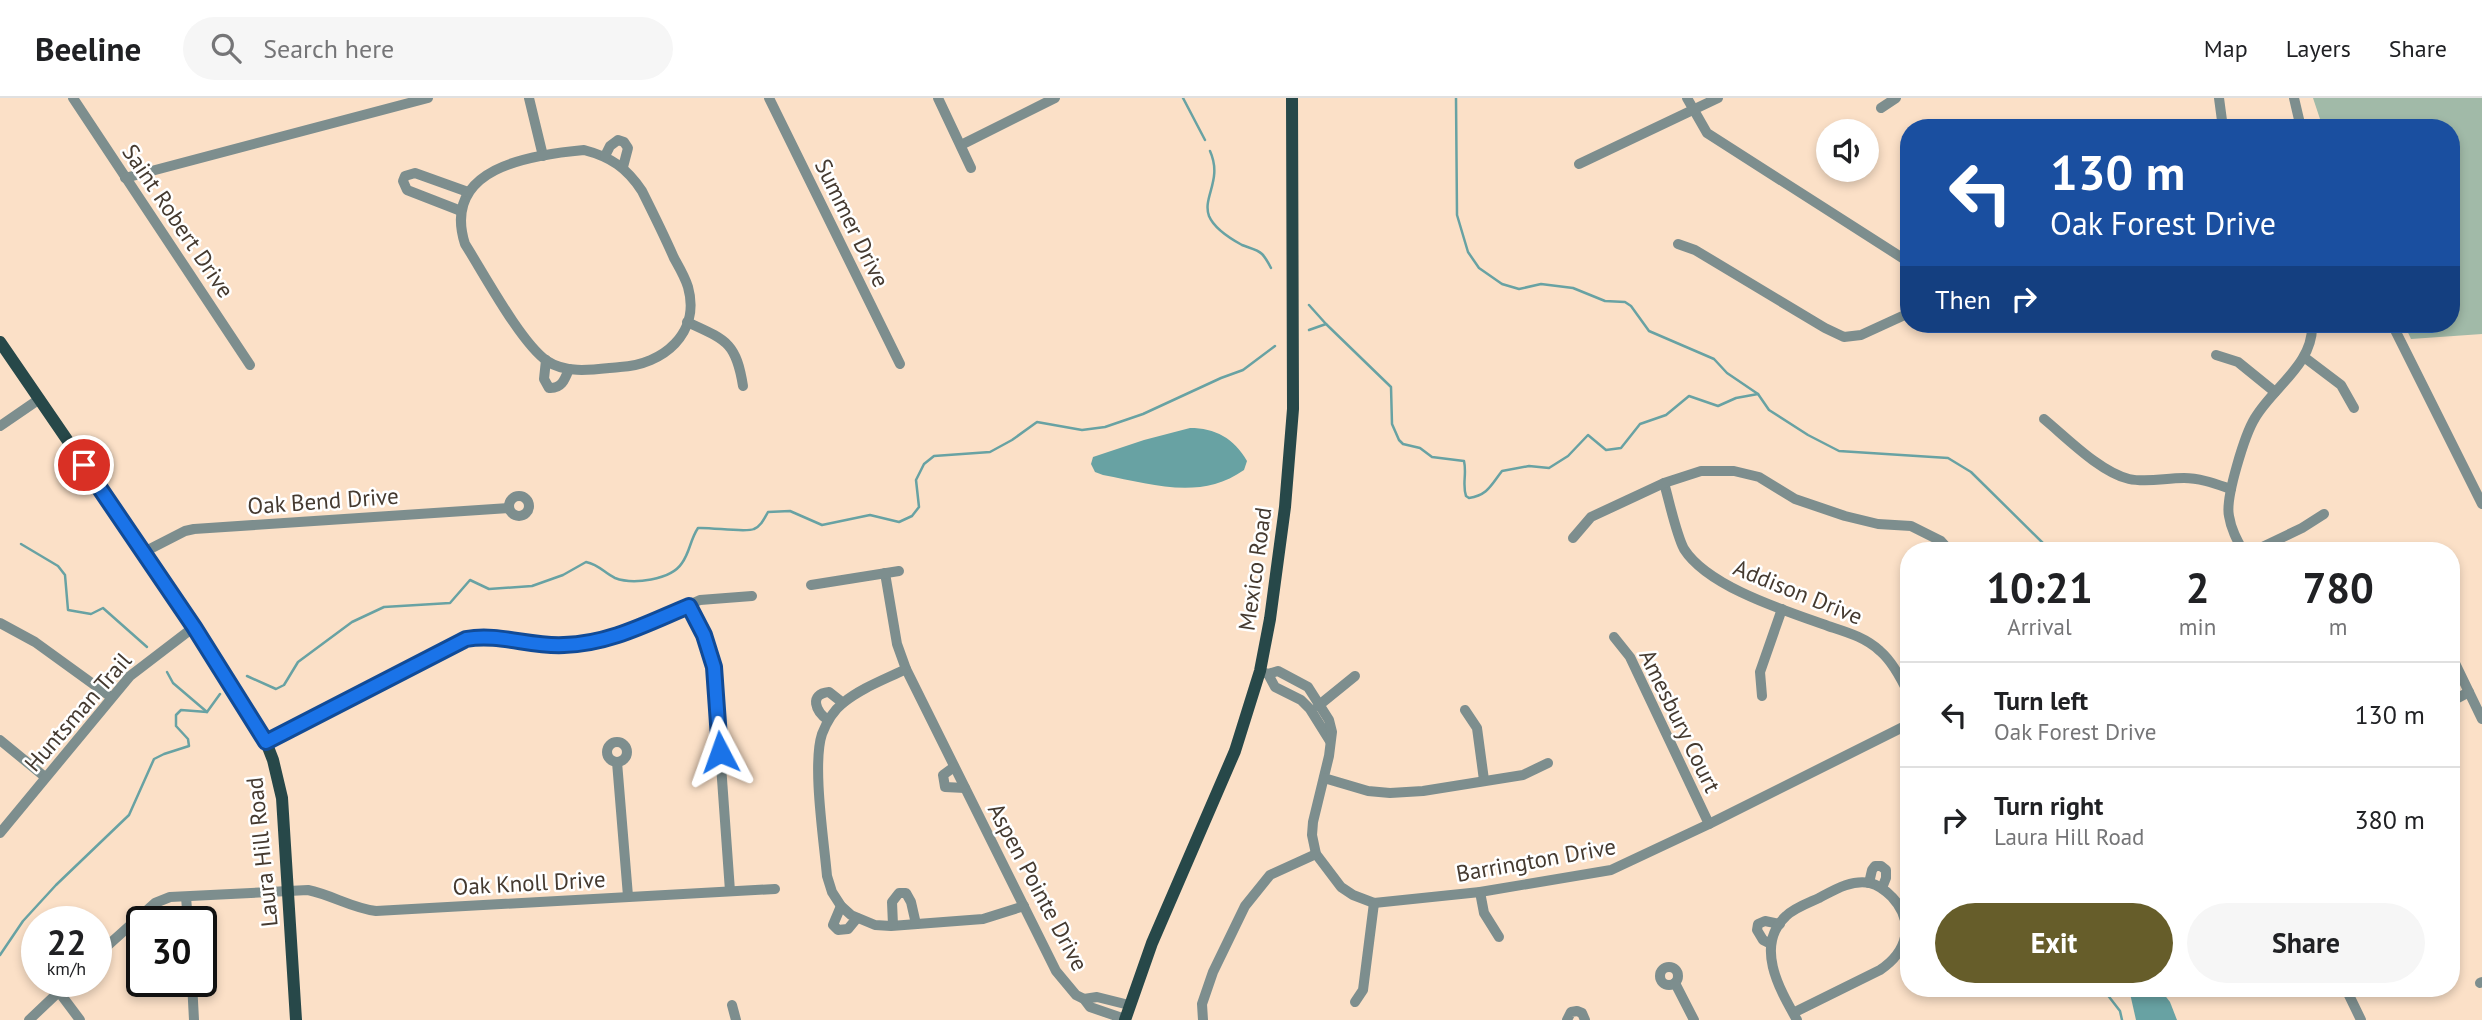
<!DOCTYPE html>
<html lang="en">
<head>
<meta charset="utf-8">
<style>
  :root { --surface:#fff; --page:#f6f6f6; --text:#202124; --muted:#757577; --line:#e0e0e0; --accent:#665d2a }
  body { margin:0; font-family:"PT Sans",sans-serif; background:var(--page); color:var(--text); height:100vh; display:flex; flex-direction:column; font-size:26px; white-space:nowrap }
  * { box-sizing:border-box; margin:0 }
  p { font-size:23px; color:var(--muted) }
  .icon { flex:none; width:38px; height:38px; fill:none; stroke:currentColor; stroke-width:2; stroke-linecap:round; stroke-linejoin:round }
  .map { position:relative; flex:1; overflow:hidden }
  .sheet { position:absolute; left:1900px; top:444px; width:560px; height:455px; display:flex; flex-direction:column; background:var(--surface); border-radius:28px; box-shadow:0 4px 10px #0003 }
  .sheet>* { flex:none }
  .banner { position:absolute; left:1900px; top:21px; width:560px; height:214px; border-radius:28px; box-shadow:0 4px 10px #0003; background:#1a4fa0; color:#fff; overflow:hidden }
  .buttons { position:absolute; left:1816px; top:21px; display:grid; gap:14px }
  .buttons a { display:grid; place-items:center; width:63px; height:63px; border-radius:50%; background:var(--surface); box-shadow:0 4px 10px #0003; font-size:35px }
  .speed { position:absolute; left:21px; top:808px; display:flex; gap:14px; font-size:35px; font-weight:700; text-align:center }
  .speed>* { display:grid; place-content:center; width:91px; height:91px; border-radius:50%; background:var(--surface); box-shadow:0 4px 10px #0003; line-height:1 }
  .speed small { font-size:18px; font-weight:400 }
  .speed .limit { border:4px solid #111; border-radius:10px; background:#fff; color:#111 }
  .pin { position:absolute; display:grid; place-items:center; width:60px; height:60px; color:#fff; margin:-30px; border:4px solid #fff; border-radius:50%; box-shadow:0 2px 7px #0007 }
  .me { position:absolute; width:77px; margin:-38px; rotate:356deg; stroke-linejoin:round; filter:drop-shadow(0 0 5px #0008) }
  .turn { display:flex; align-items:center; gap:24px; height:147px; padding:0 35px; font-size:32px }
  .turn .icon { width:91px; height:91px; stroke-width:2.5 }
  .turn b { display:block; font-size:49px; line-height:60px }
  .then { display:flex; align-items:center; height:66px; padding:0 35px; background:#0003; gap:14px; font-size:26px }
  .eta { display:flex; justify-content:space-evenly; align-items:center; height:119px; text-align:center }
  .eta b { font-size:42px; font-weight:700; line-height:49px }
  .cta { display:flex; gap:14px; margin-top:auto; padding:14px 35px }
  .cta a { flex:1; height:80px; border-radius:42px; background:var(--accent); color:#fff; font-size:28px; font-weight:700; line-height:80px; text-align:center }
  .cta a+a { background:var(--page); color:var(--text) }
  ul { padding:0; list-style:none }
  li { display:flex; align-items:center; gap:21px; height:105px; padding:0 35px; border-top:2px solid var(--line) }
  li div { flex:1 }
  li b { display:block; font-size:26px }
  li em { font-style:normal }
  header { display:flex; align-items:center; gap:42px; box-sizing:border-box; height:98px; padding:0 35px; background:var(--surface); border-bottom:2px solid var(--line) }
  header strong { font-size:33px }
  nav { display:flex; gap:38px; margin-inline-start:auto; font-size:24px }
  .search { width:490px; height:63px; background:var(--page); display:flex; align-items:center; gap:18px; box-sizing:border-box; padding:0 24px; border-radius:38px; color:var(--muted); font-size:26px }
  .map>svg:first-child { display:block }
  .green { fill:#a1baa8 }
  .water { fill:#68a2a3 }
  .lines { fill:none; stroke-linecap:round; stroke-linejoin:round }
  .stream { stroke:#68a2a3; stroke-width:2.5 }
  .minor { stroke:#7d8e8e; stroke-width:10 }
  .major { stroke:#274849; stroke-width:12 }
  .route-casing { stroke:#114b97; stroke-width:18 }
  .route { stroke:#1a73e8; stroke-width:12 }
  .labels { text-anchor:middle; stroke-width:5; stroke-linejoin:round; paint-order:stroke }
  .street-label { font-size:23px; fill:#453a30; stroke:#fff }
</style>
</head>
<body>
<header>
<strong>Beeline</strong>
<div class="search"><svg class="icon" aria-label="search" viewBox="0 0 24 24"><circle cx="10" cy="10" r="6"/><path d="M15 15l6 6"/></svg>Search here</div>
<nav><a>Map</a><a>Layers</a><a>Share</a></nav>
</header>
<div class="map">
<svg width="2482" height="922" viewBox="0 0 2482 922">
  <rect width="100%" height="100%" fill="#fbe0c7"/>
  <polygon class="green" points="2313,0 2482,0 2482,236 2411,241 2404,226 2452,226 2452,30 2323,30"/>
  <g class="water">
    <path d="M1190 330C1215 330 1234 340 1247 363L1244 372C1200 403 1152 386 1103 377L1095 374 1091 366 1093 359 1144 342Z"/>
    <polygon points="2129,891 2160,891 2170,904 2177,922 2136,922"/>
  </g>
  <g class="lines">
    <g class="stream">
      <polyline points="1183,0 1205,42"/>
      <polyline points="1456,0 1457,117 1468,154 1479,170 1502,186 1519,191 1541,186 1573,190 1605,203 1625,204 1631,208 1649,233 1714,261 1727,275 1758,296 1769,312 1808,337 1839,353 1948,360 1971,374 2051,453"/>
      <path d="M1210 53C1223 82 1202 99 1209 118 1214 130 1231 141 1242 147 1249 150 1257 151 1262 156 1266 160 1269 166 1271 170"/>
      <path d="M1309 207 1326 226 1391 289 1392 326 1399 342 1403 346 1420 350 1432 359 1464 363C1467 376 1462 386 1466 398L1469 400C1488 397 1491 387 1502 373L1529 368 1549 370 1568 358 1588 337 1606 352 1621 350 1640 326 1666 317 1689 298 1718 308 1736 300 1758 296"/>
      <polyline points="1309,232 1326,226"/>
      <polyline points="21,446 58,468 65,477 68,512 91,516 103,510 147,549"/>
      <polyline points="167,574 173,585 207,614"/>
      <path d="M247 578 276 591 284 587 298 564 352 524 384 509 450 505 470 482 489 491 532 488 563 477 586 464C600 467 604 475 615 480 633 487 671 482 682 465 690 454 690 442 698 430 711 429 746 435 754 431 761 428 764 421 768 414L790 413 822 427 870 417 899 424 912 418 919 409 916 382 924 366 934 358 990 354 1012 342 1037 324 1082 332 1105 329 1143 316 1221 280 1243 272 1275 248"/>
      <polyline points="0,857 23,823 56,787 129,717 154,661 164,656 189,648 188,641 176,628 176,617 181,612 207,614 220,596"/>
      <polyline points="2103,891 2120,913 2122,922"/>
    </g>
    <g class="minor">
      <polyline points="73,0 250,267"/>
      <polyline points="529,0 543,58"/>
      <polyline points="769,0 900,266"/>
      <polyline points="938,0 971,70"/>
      <polyline points="1687,0 1707,35 1904,161 1909,167"/>
      <polyline points="2219,0 2223,30"/>
      <polyline points="2294,0 2301,30"/>
      <polyline points="1881,10 1896,0"/>
      <polyline points="961,47 1055,0"/>
      <path d="M584 52C611 59 627 70 642 93 653 115 664 137 674 160 679 169 685 179 688 189 701 235 663 267 620 269 597 271 568 277 547 263 521 245 484 176 465 146 441 70 529 57 584 52Z"/>
      <polyline points="605,58 610,48 618,42 624,44 628,50 623,69"/>
      <polyline points="1579,66 1718,0"/>
      <polyline points="125,80 428,0"/>
      <polyline points="461,113 407,92 403,83 405,78 415,75 468,94"/>
      <polyline points="1678,146 1695,152 1825,230 1844,239 1861,237 1909,215"/>
      <path d="M687 224C726 242 736 244 743 288"/>
      <polyline points="2392,226 2482,406"/>
      <polyline points="2216,257 2238,264 2275,294"/>
      <polyline points="2304,259 2341,287 2354,310"/>
      <path d="M546 262 544 281 549 290C562 291 565 281 569 271"/>
      <path d="M2044 321C2067 340 2100 374 2129 381 2147 385 2165 380 2184 380 2200 380 2216 386 2231 391"/>
      <polyline points="0,328 38,302"/>
      <path d="M1664 385C1669 402 1676 436 1684 451 1708 489 1786 513 1828 528 1846 534 1865 539 1880 553 1893 564 1902 582 1909 597"/>
      <circle cx="519" cy="408" r="10"/>
      <polyline points="1573,440 1591,419 1664,385 1701,373 1734,373 1759,379 1795,401 1845,418 1878,426 1911,428 1941,443 1950,453"/>
      <path d="M2243 453C2237 442 2231 431 2229 418 2225 400 2245 336 2255 320 2273 289 2314 266 2312 226"/>
      <polyline points="2254,453 2302,430 2324,416"/>
      <polyline points="144,454 185,433 194,431 509,410"/>
      <polyline points="885,475 897,546 906,571 1056,873 1076,897 1084,901 1090,909 1125,921"/>
      <polyline points="811,487 899,473"/>
      <polyline points="689,508 704,537 714,569 730,793"/>
      <polyline points="0,525 35,544 111,599"/>
      <polyline points="1614,539 1630,559 1709,726"/>
      <polyline points="2452,559 2482,621"/>
      <path d="M906 571C886 581 861 590 843 605 833 613 827 623 822 636 812 666 824 743 827 778L832 794 841 808 851 817 875 827 891 828 983 821 1024 808"/>
      <polyline points="1262,574 1268,576 1275,589 1301,602 1310,611 1330,643"/>
      <polyline points="1268,576 1278,573 1308,589 1329,622 1332,634 1329,658 1313,724 1312,737 1316,756 1341,789 1353,797 1374,805 1480,794 1611,772 1709,726 1909,626"/>
      <polyline points="1762,598 1760,574 1782,511"/>
      <polyline points="2452,603 2469,594"/>
      <polyline points="1318,608 1355,578"/>
      <polyline points="1465,612 1477,630 1484,682"/>
      <path d="M828 622C816 614 808 596 829 594L843 605"/>
      <polyline points="0,642 45,679"/>
      <circle cx="617" cy="654" r="10"/>
      <polyline points="266,644 466,541 486,538 533,546 563,547 596,544 619,538 700,502 752,498"/>
      <polyline points="617,664 628,798"/>
      <polyline points="954,669 943,677 945,689 965,690"/>
      <polyline points="1324,680 1368,693 1390,695 1423,693 1523,677 1548,665"/>
      <polyline points="0,735 130,578 194,529"/>
      <polyline points="1869,785 1872,772 1875,768 1881,768 1886,772 1886,780 1882,790"/>
      <polyline points="1480,794 1484,815 1499,839"/>
      <polyline points="186,799 188,824"/>
      <polyline points="841,808 833,827 838,832 848,831 857,820"/>
      <polyline points="893,827 892,804 899,795 906,795 911,804 916,826"/>
      <polyline points="1771,846 1763,842 1757,832 1758,826 1765,823 1780,826"/>
      <path d="M96 858 155 805 170 799 308 792C332 797 352 810 376 813L775 791"/>
      <circle cx="1669" cy="878" r="9"/>
      <polyline points="192,884 194,922"/>
      <polyline points="1675,885 1694,922"/>
      <polyline points="2480,885 2482,884"/>
      <polyline points="2346,891 2361,922"/>
      <polyline points="59,894 80,922"/>
      <polyline points="1084,901 1097,899 1129,907"/>
      <polyline points="1355,904 1363,892 1374,805"/>
      <polyline points="732,907 736,922"/>
      <path d="M1793 915 1880 872C1907 854 1916 825 1892 799 1886 793 1879 787 1870 785 1852 781 1834 792 1819 800 1808 805 1794 810 1786 818 1754 848 1780 892 1797 922"/>
      <polyline points="29,922 69,884"/>
      <polyline points="1203,922 1202,906 1213,874 1245,808 1270,777 1316,756"/>
      <polyline points="1567,922 1571,914 1577,913 1582,915 1585,922"/>
    </g>
    <g class="major">
      <polyline points="0,244 144,454 266,644 273,662 282,700 296,922"/>
      <polyline points="1125,922 1152,845 1235,653 1260,573 1270,521 1285,409 1293,311 1292,0"/>
    </g>
  </g>
  <g class="lines">
    <defs>
      <path id="route" d="M84 367 194 529 266 644 466 541C499 535 531 549 564 547 609 546 648 525 689 508L704 537 714 569 720 654"/>
    </defs>
    <use href="#route" class="route-casing"/>
    <use href="#route" class="route"/>
  </g>
  <g class="labels">
    <g class="street-label">
      <text transform="translate(178 123) rotate(56)" y="8">Saint Robert Drive</text>
      <text transform="translate(852 125) rotate(64)" y="8">Summer Drive</text>
      <text transform="translate(323 403) rotate(-4)" y="8">Oak Bend Drive</text>
      <text transform="translate(1255 471) rotate(-82)" y="8">Mexico Road</text>
      <text transform="translate(1798 494) rotate(22)" y="8">Addison Drive</text>
      <text transform="translate(78 614) rotate(-49)" y="8">Huntsman Trail</text>
      <text transform="translate(1680 623) rotate(64)" y="8">Amesbury Court</text>
      <text transform="translate(262 754) rotate(-96)" y="8">Laura Hill Road</text>
      <text transform="translate(1536 762) rotate(-10)" y="8">Barrington Drive</text>
      <text transform="translate(529 785) rotate(-3)" y="8">Oak Knoll Drive</text>
      <text transform="translate(1038 789) rotate(62)" y="8">Aspen Pointe Drive</text>
    </g>
  </g>
</svg>
<div class="buttons">
<a><svg class="icon" aria-label="sound" viewBox="0 0 24 24"><path d="M4 9h4l5-4v14l-5-4H4zM17 9q2 3 0 6"/></svg></a>
</div>
<div class="speed"><div>22<small>km/h</small></div><div class="limit">30</div></div>
<div class="pin" style="left:84px;top:367px;background:#d93025"><svg class="icon" aria-label="arrive" viewBox="0 0 24 24"><path d="M6 21V4h12l-3 4 3 4H6"/></svg></div>
<svg class="me" style="left:720px;top:654px" viewBox="-20 -20 40 40"><path d="M0-17L14 15 0 8-14 15z" fill="#1a73e8" stroke="#fff" stroke-width="4"/></svg>
<div class="banner">
<div class="turn"><svg class="icon" aria-label="left" viewBox="0 0 24 24"><path d="M17 20v-9H6M10 6l-5 5 5 5"/></svg><div><b>130 m</b>Oak Forest Drive</div></div>
<div class="then">Then<svg class="icon" aria-label="right" viewBox="0 0 24 24"><path d="M7 20v-9h11M14 6l5 5-5 5"/></svg></div>
</div>
<section class="sheet">
<div class="eta">
<div><b>10:21</b><p>Arrival</p></div>
<div><b>2</b><p>min</p></div>
<div><b>780</b><p>m</p></div>
</div>
<ul>
<li><svg class="icon" aria-label="left" viewBox="0 0 24 24"><path d="M17 20v-9H6M10 6l-5 5 5 5"/></svg><div><b>Turn left</b><p>Oak Forest Drive</p></div><em>130 m</em></li>
<li><svg class="icon" aria-label="right" viewBox="0 0 24 24"><path d="M7 20v-9h11M14 6l5 5-5 5"/></svg><div><b>Turn right</b><p>Laura Hill Road</p></div><em>380 m</em></li>
</ul>
<div class="cta"><a>Exit</a><a>Share</a></div>
</section>
</div>
</body>
</html>
